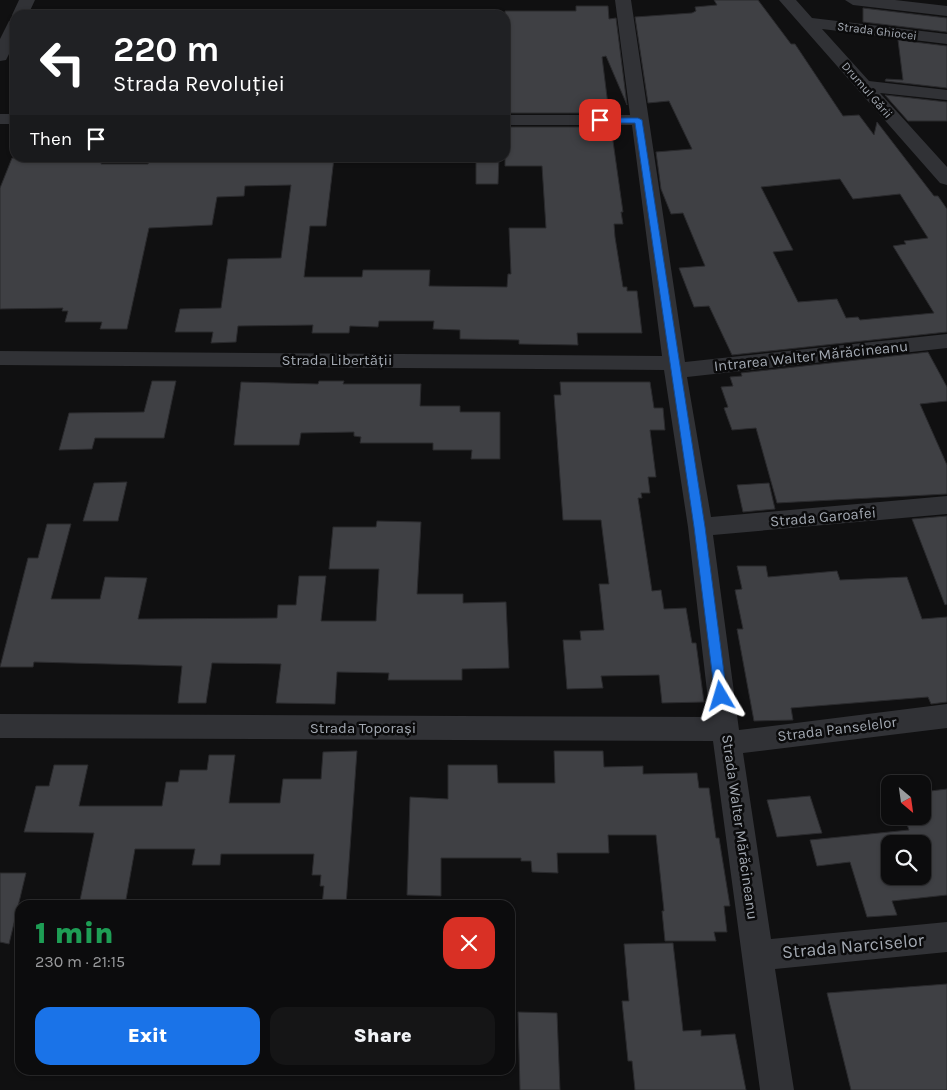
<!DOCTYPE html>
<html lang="en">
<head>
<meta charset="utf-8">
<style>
  :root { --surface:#0c0c0d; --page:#151516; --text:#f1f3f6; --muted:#9a9b9d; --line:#2c2c2e; --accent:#1a73e8 }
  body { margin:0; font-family:Karla,sans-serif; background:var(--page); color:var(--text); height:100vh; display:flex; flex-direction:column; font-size:19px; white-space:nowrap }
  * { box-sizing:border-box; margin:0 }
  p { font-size:16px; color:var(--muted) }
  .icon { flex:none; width:28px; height:28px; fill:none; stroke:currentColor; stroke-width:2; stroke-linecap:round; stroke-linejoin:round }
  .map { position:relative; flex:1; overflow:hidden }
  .details { position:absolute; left:15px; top:900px; width:500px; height:175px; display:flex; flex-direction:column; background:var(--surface); border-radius:15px; box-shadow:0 1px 4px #0004,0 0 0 1px var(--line) }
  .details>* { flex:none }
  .top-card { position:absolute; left:10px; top:10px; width:500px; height:152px; border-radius:15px; box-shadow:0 1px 4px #0004,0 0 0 1px var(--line); background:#202124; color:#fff; overflow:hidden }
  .needle { width:32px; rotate:151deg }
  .buttons { position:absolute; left:881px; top:775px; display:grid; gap:10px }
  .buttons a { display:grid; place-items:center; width:50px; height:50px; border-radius:10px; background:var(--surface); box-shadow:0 1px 4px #0004,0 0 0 1px var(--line); font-size:25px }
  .pin { position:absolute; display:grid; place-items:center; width:42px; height:42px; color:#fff; margin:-21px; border-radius:10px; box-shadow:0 2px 8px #0006 }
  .me { position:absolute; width:55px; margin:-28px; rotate:353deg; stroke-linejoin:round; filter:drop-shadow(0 0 4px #0008) }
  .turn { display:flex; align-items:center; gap:18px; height:105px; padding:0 20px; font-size:22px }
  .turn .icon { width:65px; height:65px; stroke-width:2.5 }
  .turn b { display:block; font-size:35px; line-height:42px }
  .then { display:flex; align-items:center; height:48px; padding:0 20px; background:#0003; gap:10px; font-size:19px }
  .round { display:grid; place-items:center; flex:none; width:52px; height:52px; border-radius:15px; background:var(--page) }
  .head { display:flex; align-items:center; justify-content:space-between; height:85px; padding:0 20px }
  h1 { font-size:30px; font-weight:800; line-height:38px; color:#1e9e55 }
  .primary-button { display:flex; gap:10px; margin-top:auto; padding:10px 20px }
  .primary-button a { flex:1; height:58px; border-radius:15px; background:var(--accent); color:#fff; font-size:20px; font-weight:800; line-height:58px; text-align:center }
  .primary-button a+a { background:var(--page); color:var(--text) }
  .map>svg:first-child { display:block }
  .building { fill:#3f4044; stroke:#2a2a2d; fill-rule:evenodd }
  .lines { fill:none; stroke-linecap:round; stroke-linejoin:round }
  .street { fill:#313236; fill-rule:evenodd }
  .route { fill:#1a73e8; stroke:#114b97 }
  .labels { text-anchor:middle; stroke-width:5; stroke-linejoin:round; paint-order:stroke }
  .far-street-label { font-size:12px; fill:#a2a8b1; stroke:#0b0b0c }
  .street-label { font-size:15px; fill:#a2a8b1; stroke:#0b0b0c }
  .near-street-label { font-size:18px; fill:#a2a8b1; stroke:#0b0b0c }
</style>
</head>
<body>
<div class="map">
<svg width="947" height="1090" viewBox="0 0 947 1090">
  <rect width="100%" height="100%" fill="#101011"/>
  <g class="building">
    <path d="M714 0H758L791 44H795L843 116 859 115 874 135 877 122 934 196H938L947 209V332L732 355 709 306 694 307 679 268 705 266 683 213 671 214 661 189 656 152 692 149 669 101 648 103 635 17 692 13 696 11 695 7 717 5ZM840 179 853 199 900 194 928 238 904 241 906 244 893 246 934 313 860 320 858 317 846 318 837 299 798 302 773 252 793 250 761 187Z"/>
    <polygon points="576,6 608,6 609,19 616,18 627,105 606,56 602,57 609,113 509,113 505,11 576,11"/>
    <polygon points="863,8 947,18 947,32 863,22"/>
    <polygon points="898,40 947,46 947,88 885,81 886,79 903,80"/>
    <polygon points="885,95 947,102 947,121 908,121"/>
    <polygon points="509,127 611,127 623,212 621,212 623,224 614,224 615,237 623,287 627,287 627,291 637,291 642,333 577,333 578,345 519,344 519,340 460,339 460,330 433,329 434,321 379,321 378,327 350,326 349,333 312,333 313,325 238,326 236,342 211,343 213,332 175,332 180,309 221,308 228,259 281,258 291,185 245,186 244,196 217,197 212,225 149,228 127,329 100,329 102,322 65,322 68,311 62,311 63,308 0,309 0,188 12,158 103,158 101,164 148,164 150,158 201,158 200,162 252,161 253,158 334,158 326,226 310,226 304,277 362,277 363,270 430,270 429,286 507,287 508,274 511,274 509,228 546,228 542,166 505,166 505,144 510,144"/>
    <polygon points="476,158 499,158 498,184 476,184"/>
    <polygon points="928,352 947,387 947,401 920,404 947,465 947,494 777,503 756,428 732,430 724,408 728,407 721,387 733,386 730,377 742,376 741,373"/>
    <polygon points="152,381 176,381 164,438 95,438 92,449 59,450 69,413 144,412"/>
    <polygon points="319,381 344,381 343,384 421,384 420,406 460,406 460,412 500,412 500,459 471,459 472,450 433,450 433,443 360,443 361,437 354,436 354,432 301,433 299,445 234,445 241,382 318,384"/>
    <polygon points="560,382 650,382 654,408 663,408 665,430 650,430 656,477 648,477 650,493 641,493 642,498 638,498 652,591 661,590 664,609 686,608 692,643 696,643 704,702 662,703 659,675 601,676 603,688 567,689 563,640 581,640 580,631 604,630 599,584 609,584 601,520 563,520 554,395 561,395"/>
    <polygon points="127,482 118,521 83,521 94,483"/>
    <polygon points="769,483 775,509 743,512 737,485"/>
    <polygon points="947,516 947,604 945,605 912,519"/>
    <polygon points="377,521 421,522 417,594 463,594 463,603 506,602 509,668 462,669 462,680 388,680 389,673 337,672 335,704 276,703 281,664 212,663 206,703 178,703 182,666 34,662 33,667 0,667 28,558 38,558 47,524 71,524 51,599 100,599 105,577 147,578 138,619 277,618 278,605 296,605 299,576 326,576 321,621 376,621 379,569 329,569 333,527 376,527"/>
    <polygon points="737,566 766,566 768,577 837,571 840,580 907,577 922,619 947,617 947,702 931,704 928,697 791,708 793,720 754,721 737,629 743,629 735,590 742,589"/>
    <polygon points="357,751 346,905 322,905 324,886 320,886 321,875 312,875 314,854 221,854 220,865 192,865 195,849 135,849 125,905 79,905 94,833 24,832 36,786 49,786 54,765 88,765 79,806 162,806 166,782 178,782 180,770 207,770 209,755 235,755 229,803 280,803 283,779 321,779 323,752"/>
    <polygon points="554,751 603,751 604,767 643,766 643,774 697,773 699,788 709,788 716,838 719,838 730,906 724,906 727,932 714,932 716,941 665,941 662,911 664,911 656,835 608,835 609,853 557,853 558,873 532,872 531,861 521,861 521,858 441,858 441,896 407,895 410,797 448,799 448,765 497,765 498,783 555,783"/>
    <path d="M947 789V895L892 901 897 915 867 917 850 862 817 866 810 840 909 830 904 816H922V792ZM890 844H922V876H890Z"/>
    <polygon points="810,796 822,833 777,837 767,800"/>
    <polygon points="0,873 26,873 9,944 0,942"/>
    <polygon points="673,943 683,1031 701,1030 701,1036 735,1034 746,1090 635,1090 632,1061 628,1061 622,1001 629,1001 624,944"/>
    <polygon points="947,984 947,1090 851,1090 827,993"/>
    <polygon points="518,1012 557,1013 560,1090 520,1090"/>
  </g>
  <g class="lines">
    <g class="street">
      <polygon points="19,0 35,0 28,15 15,15 15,19 12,15"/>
      <polygon points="615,0 631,0 685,362 947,334 947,348 687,377 711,517 947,496 947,514 713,535 739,730 947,704 947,728 743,753 771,939 947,922 947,952 775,969 794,1090 760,1090 713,741 0,738 0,714 710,717 688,527 664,370 0,365 0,351 662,356 632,125 505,125 505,115 630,115"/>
      <polygon points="779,0 796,0 812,18 947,34 947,44 822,29 869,81 947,90 947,100 880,93 947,167 947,185 940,183"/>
      <polygon points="845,0 895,0 947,6 947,16 853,5"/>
      <polygon points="15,20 15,42 6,60 0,61 0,39 9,21"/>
      <rect x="0" y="114" width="15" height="10"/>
    </g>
  </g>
  <polygon class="route" points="638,118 642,120 705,527 727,696 721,701 715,696 694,527 635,123 600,123 596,120 600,118"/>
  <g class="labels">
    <g class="far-street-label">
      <text transform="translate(877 31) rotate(7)" y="4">Strada Ghiocei</text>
      <text transform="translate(867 90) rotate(49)" y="4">Drumul Gării</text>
    </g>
    <g class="street-label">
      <text transform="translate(811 356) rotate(-6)" y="5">Intrarea Walter Mărăcineanu</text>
      <text x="337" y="365">Strada Libertății</text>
      <text transform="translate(823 517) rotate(-5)" y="5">Strada Garoafei</text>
      <text x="363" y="733">Strada Toporași</text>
      <text transform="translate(837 729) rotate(-7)" y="5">Strada Panselelor</text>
      <text transform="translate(740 827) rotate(82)" y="5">Strada Walter Mărăcineanu</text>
    </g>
    <g class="near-street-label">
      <text transform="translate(853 946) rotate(-5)" y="6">Strada Narciselor</text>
    </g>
  </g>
</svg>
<div class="buttons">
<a><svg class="needle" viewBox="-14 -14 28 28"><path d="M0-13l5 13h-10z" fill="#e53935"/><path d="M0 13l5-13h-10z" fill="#9a9b9d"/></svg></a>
<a><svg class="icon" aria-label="search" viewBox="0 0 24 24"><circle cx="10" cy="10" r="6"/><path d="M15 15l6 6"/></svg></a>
</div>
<div class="pin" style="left:600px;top:120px;background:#d93025"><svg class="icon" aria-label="arrive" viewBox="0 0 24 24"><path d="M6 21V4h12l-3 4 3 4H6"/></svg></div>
<svg class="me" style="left:721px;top:696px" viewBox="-20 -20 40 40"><path d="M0-17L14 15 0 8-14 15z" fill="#1a73e8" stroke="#fff" stroke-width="4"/></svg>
<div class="top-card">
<div class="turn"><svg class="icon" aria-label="left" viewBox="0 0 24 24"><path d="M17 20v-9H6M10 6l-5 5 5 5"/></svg><div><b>220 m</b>Strada Revoluției</div></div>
<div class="then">Then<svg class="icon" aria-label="arrive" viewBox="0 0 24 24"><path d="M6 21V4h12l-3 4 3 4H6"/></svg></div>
</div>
<section class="details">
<div class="head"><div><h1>1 min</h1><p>230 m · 21:15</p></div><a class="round" style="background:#d93025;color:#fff"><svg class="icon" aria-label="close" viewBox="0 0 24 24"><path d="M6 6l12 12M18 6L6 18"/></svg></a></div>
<div class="primary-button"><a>Exit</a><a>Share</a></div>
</section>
</div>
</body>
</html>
